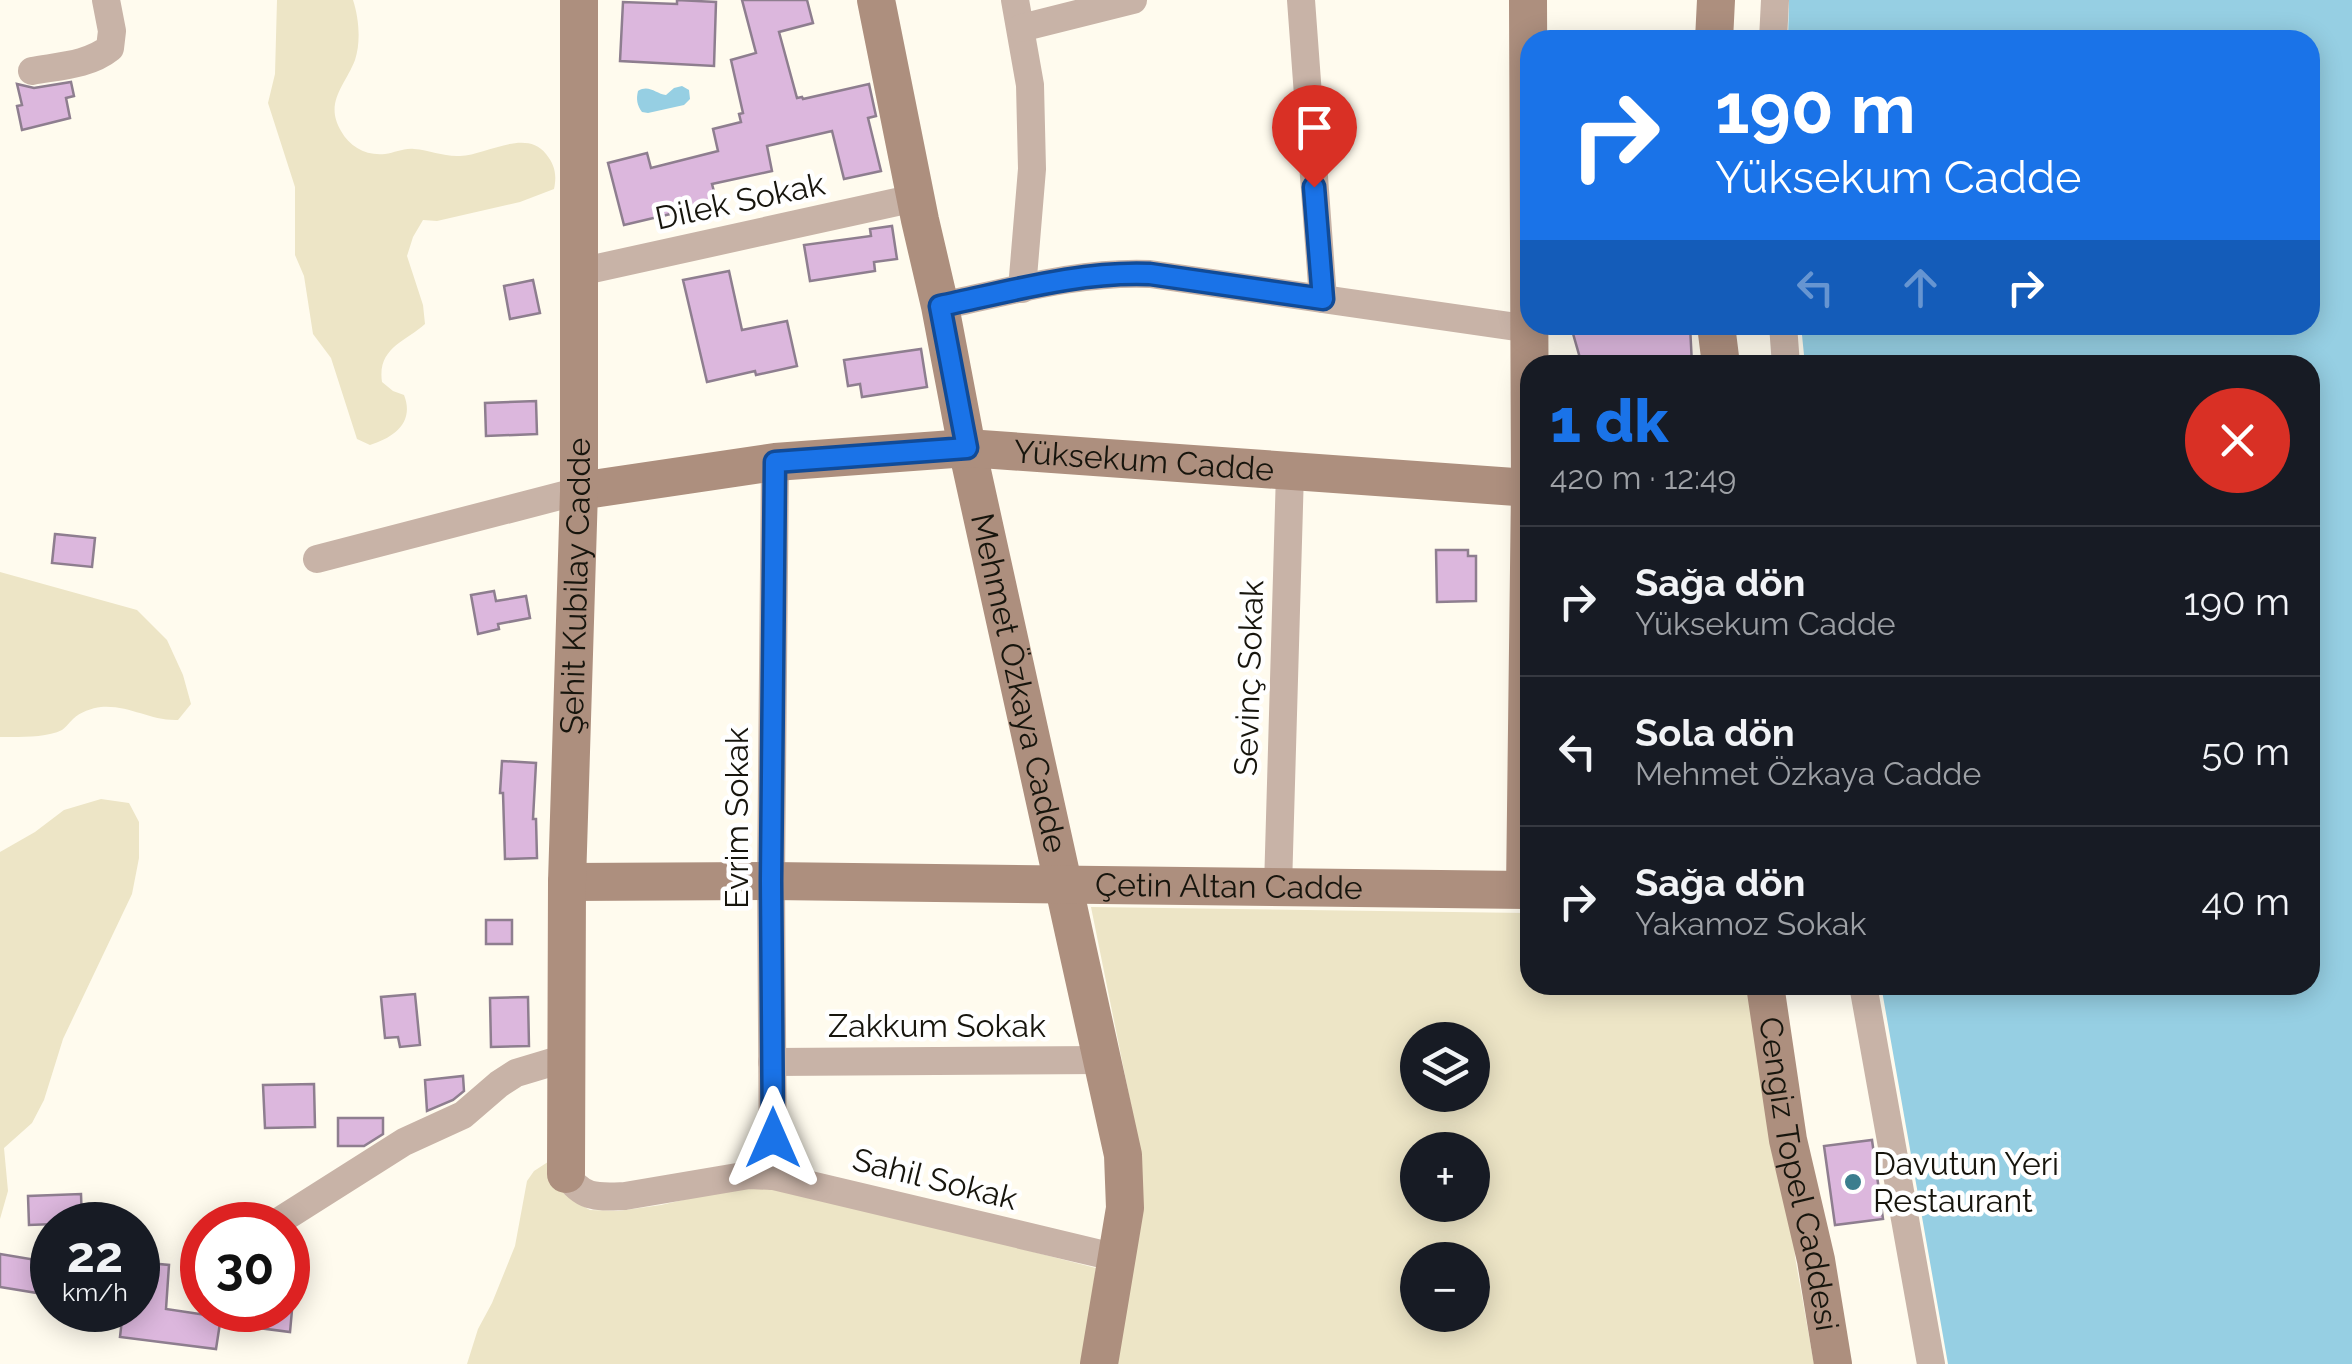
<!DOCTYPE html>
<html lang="tr">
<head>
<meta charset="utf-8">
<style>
  :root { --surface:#171b24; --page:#242831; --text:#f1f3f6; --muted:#9ea1a6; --line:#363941; --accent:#1a73e8 }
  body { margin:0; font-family:Raleway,sans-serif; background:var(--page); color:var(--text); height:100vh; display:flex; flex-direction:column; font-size:38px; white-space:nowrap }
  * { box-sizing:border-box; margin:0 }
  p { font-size:32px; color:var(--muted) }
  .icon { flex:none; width:55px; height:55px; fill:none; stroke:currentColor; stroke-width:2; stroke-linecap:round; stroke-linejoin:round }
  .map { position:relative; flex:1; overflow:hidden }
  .panel { position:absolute; left:1520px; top:355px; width:800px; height:640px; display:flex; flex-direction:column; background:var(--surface); border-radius:30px; box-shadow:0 5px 25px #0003 }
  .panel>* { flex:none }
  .banner { position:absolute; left:1520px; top:30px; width:800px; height:305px; border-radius:30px; box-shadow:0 5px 25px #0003; background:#1a73e8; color:#fff; overflow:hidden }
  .fabs { position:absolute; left:1400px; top:1022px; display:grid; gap:20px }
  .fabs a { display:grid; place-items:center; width:90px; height:90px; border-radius:50%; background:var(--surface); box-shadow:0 5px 25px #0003; font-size:50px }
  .speed { position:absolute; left:30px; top:1202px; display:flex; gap:20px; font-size:50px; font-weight:700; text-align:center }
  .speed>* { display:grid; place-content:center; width:130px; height:130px; border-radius:50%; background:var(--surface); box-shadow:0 5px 25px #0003; line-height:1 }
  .speed small { font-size:25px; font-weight:400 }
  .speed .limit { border:15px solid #d22; background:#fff; color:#111 }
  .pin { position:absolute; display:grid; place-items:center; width:85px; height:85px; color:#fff; margin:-102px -42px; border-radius:50% 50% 50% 0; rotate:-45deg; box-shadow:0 0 10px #0007 }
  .pin .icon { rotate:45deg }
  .me { position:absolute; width:110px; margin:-55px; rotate:0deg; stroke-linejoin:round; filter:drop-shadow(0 0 8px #0008) }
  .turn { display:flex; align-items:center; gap:35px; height:210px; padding:0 30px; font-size:45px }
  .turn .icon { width:130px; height:130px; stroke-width:2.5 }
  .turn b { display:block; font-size:70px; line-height:85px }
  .lanes { display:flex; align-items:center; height:95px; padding:0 30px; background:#0003; justify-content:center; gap:50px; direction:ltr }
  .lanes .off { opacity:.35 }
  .round { display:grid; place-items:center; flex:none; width:105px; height:105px; border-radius:52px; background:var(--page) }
  .headline { display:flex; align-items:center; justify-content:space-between; height:170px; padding:0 30px }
  h1 { font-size:60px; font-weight:800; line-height:75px; color:var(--accent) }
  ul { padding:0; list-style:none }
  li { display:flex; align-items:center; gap:30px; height:150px; padding:0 30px; border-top:2px solid var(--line) }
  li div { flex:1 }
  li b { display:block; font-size:38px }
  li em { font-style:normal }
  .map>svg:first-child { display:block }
  .green { fill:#ede5c6; fill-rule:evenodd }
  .water { fill:#96cfe3 }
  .building { fill:#dcb7dd; stroke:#8e7e8f; stroke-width:2.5 }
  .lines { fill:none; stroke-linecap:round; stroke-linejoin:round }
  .street { stroke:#c8b3a7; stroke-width:28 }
  .secondary { stroke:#ad8f7e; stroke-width:38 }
  .route-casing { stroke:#114b97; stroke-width:25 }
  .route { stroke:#1a73e8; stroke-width:18 }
  .poi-dot { fill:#3b7e8e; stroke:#fff; stroke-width:4 }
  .labels { text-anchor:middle; stroke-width:9; stroke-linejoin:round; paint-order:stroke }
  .street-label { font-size:32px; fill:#17150d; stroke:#fff }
  .poi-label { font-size:32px; fill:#17150d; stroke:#fff; text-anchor:start }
</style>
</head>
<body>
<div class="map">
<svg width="2352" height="1364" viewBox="0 0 2352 1364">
  <rect width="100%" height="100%" fill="#fffbee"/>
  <g class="green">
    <path d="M277 0H353C359 18 361 42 355 60 345 86 324 102 341 131 350 147 366 156 385 154 395 153 403 148 414 149 430 150 444 157 460 156 486 155 526 128 546 154 555 165 557 175 554 189L520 202 437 221 423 220 413 237 407 256 423 305 425 324C405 342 377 348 382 382L393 391 404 395C415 423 393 438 370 445L357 439 331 358 313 334 304 276 295 255V187L268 103 275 74Z"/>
    <path d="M0 572 137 610 167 640 183 675 191 704 178 720C150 721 130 705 101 707 92 708 80 712 73 719 71 721 65 728 62 730 46 738 18 737 0 737Z"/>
    <polygon points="101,799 129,803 139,822 139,858 132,894 63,1039 44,1100 32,1123 4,1148 8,1191 0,1219 0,852 35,832 64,810"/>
    <path d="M1091 907 1530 913V985H1776L1795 1257 1814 1364H1114L1132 1110ZM1418 1040H1472V1095H1418ZM1418 1150H1472V1205H1418ZM1418 1260H1472V1315H1418Z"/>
    <polygon points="554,1158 577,1203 590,1210 618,1211 661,1205 749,1185 838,1202 1096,1268 1082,1364 467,1364 478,1329 492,1303 515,1246 527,1181 534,1171"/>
  </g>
  <g class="water">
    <polygon points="1789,0 2352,0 2352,1364 1948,1364 1881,985 2310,985 2310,365 1805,365 1801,325 2310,325 2310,40 1788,40"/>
    <path d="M682 86 689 90 690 99 684 105 648 113 642 112C637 105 636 99 638 91 649 84 656 94 666 95L674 88Z"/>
  </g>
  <g class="building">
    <polygon points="677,0 716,2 714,66 620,61 623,2 677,4"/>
    <polygon points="742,0 807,0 813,23 779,32 797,98 802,97 803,99 869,84 876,116 868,118 881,171 844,179 832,131 767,146 772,171 712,184 717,203 624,225 608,163 647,153 651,168 718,151 713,129 741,122 739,114 743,113 731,60 756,53"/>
    <polygon points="71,82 74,96 66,98 70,118 22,130 17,106 22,105 17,84 34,88"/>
    <polygon points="892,226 897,259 874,262 875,271 810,281 804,245 871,236 870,229"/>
    <polygon points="729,271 742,330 787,321 797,366 756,375 755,371 707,382 683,280"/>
    <polygon points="533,280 540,313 510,319 504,286"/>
    <polygon points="1589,325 1624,325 1625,327 1690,325 1692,365 1582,365 1572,330"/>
    <polygon points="921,349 927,387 862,397 860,384 848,386 844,360"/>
    <polygon points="536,401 537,434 486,436 485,403"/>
    <polygon points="55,534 95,538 92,567 52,563"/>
    <polygon points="1436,550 1468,550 1468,556 1476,556 1476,601 1437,602"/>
    <polygon points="494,591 496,601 526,596 530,618 498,624 499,629 478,634 471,595"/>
    <polygon points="502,761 536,763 533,819 536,819 537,858 505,859 503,793 500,793"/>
    <rect x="486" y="920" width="26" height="24"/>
    <polygon points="415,994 420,1045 400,1047 398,1037 385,1038 381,997"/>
    <polygon points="528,997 529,1046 491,1047 490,998"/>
    <polygon points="463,1076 464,1091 453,1100 427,1111 425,1080"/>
    <polygon points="314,1084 315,1127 265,1128 263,1085"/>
    <polygon points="338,1118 383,1118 383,1134 364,1146 338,1146"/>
    <polygon points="1872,1140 1883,1219 1835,1225 1824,1146"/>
    <polygon points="81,1194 82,1223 29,1225 28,1196"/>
    <polygon points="0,1254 42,1261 37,1293 0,1287"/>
    <polygon points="138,1262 169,1265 166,1309 213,1316 213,1310 292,1310 290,1332 220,1323 216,1349 120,1337 123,1310 138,1310"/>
  </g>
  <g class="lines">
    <g class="street">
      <polyline points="1015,0 1030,85 1032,169 1022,289"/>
      <polyline points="1301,0 1323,299"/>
      <polyline points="1021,28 1133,0"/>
      <polyline points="1773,40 1775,0"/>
      <path d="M32 71C59 66 89 65 110 48L112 31 106 0"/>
      <polyline points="579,272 915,198"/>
      <path d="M940 306C1008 292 1079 271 1150 274L1530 329"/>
      <polyline points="1783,325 1786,365"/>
      <polyline points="317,559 579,491"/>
      <polyline points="1278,887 1290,472"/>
      <polyline points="1863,985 1931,1364"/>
      <polyline points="772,1062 1102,1060"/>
      <path d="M566 1174C583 1199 596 1197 625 1196L749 1175 773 1176 1118 1258"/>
      <polyline points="773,1176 771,881 775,462"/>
      <polyline points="273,1225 404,1142 463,1115 499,1084 516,1073 566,1058"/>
    </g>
    <g class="secondary">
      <path id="s1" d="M876 0 920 220 940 306 967 448 1123 1155 1125 1208 1099 1364"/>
      <polyline points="1714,40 1716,0"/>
      <polyline points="1716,325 1721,365"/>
      <path id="s2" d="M579 491 775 462 967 448 1530 488"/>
      <path id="s3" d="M567 882 771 881 1530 890"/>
      <polyline points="1525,890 1530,488 1528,0"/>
      <path id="s4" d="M1765 985 1788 1140 1816 1260 1833 1364"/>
      <path id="s5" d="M566 1174 567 882 579 491V0"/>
    </g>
  </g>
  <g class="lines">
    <defs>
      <path id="route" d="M773 1138 771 881 775 462 967 448 940 306C1008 292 1079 271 1150 274L1323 299 1314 187"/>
    </defs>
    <use href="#route" class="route-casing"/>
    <use href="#route" class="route"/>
  </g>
  <circle class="poi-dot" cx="1853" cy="1182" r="10"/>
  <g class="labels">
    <g class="street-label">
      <text transform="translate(740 201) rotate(-12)" y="11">Dilek Sokak</text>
      <text dy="11" stroke="none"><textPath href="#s2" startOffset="568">Yüksekum Cadde</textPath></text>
      <text dy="11" stroke="none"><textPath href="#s5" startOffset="588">Şehit Kubilay Cadde</textPath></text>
      <text transform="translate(1249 678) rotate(-88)" y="11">Sevinç Sokak</text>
      <text dy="11" stroke="none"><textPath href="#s1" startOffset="698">Mehmet Özkaya Cadde</textPath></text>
      <text transform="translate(737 818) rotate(-90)" y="11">Evrim Sokak</text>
      <text dy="11" stroke="none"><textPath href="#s3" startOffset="662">Çetin Altan Cadde</textPath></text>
      <text x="937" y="1037">Zakkum Sokak</text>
      <text dy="11" stroke="none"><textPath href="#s4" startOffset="192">Cengiz Topel Caddesi</textPath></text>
      <text transform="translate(935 1179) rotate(14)" y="11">Sahil Sokak</text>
    </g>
    <g class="poi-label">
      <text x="1873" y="1175">Davutun Yeri<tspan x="1873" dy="37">Restaurant</tspan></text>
    </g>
  </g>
</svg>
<div class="fabs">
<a><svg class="icon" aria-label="layers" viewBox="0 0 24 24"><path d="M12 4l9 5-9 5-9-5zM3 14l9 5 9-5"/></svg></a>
<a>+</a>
<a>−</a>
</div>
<div class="speed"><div>22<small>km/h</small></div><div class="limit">30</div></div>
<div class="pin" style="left:1314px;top:187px;background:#d93025"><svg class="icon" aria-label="arrive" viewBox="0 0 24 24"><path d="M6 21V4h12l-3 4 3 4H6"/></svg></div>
<svg class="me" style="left:773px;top:1138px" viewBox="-20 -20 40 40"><path d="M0-17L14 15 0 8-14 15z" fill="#1a73e8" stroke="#fff" stroke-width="4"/></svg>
<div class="banner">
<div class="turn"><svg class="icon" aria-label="right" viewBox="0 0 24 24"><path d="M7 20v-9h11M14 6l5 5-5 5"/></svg><div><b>190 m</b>Yüksekum Cadde</div></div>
<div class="lanes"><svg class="icon off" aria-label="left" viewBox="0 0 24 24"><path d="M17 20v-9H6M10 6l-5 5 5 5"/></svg><svg class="icon off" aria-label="ahead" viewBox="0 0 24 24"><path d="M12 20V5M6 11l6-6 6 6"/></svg><svg class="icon" aria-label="right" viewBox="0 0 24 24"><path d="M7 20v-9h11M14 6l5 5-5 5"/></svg></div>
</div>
<section class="panel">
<div class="headline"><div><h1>1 dk</h1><p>420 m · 12:49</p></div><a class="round" style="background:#d93025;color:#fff"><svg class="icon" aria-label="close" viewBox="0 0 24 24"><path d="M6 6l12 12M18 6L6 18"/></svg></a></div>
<ul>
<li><svg class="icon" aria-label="right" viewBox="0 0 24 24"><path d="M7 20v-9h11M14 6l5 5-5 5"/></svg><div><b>Sağa dön</b><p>Yüksekum Cadde</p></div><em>190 m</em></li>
<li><svg class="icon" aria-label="left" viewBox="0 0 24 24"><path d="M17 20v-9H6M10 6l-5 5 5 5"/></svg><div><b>Sola dön</b><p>Mehmet Özkaya Cadde</p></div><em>50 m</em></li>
<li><svg class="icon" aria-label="right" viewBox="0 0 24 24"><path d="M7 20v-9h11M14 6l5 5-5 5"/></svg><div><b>Sağa dön</b><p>Yakamoz Sokak</p></div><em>40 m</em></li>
</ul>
</section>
</div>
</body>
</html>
